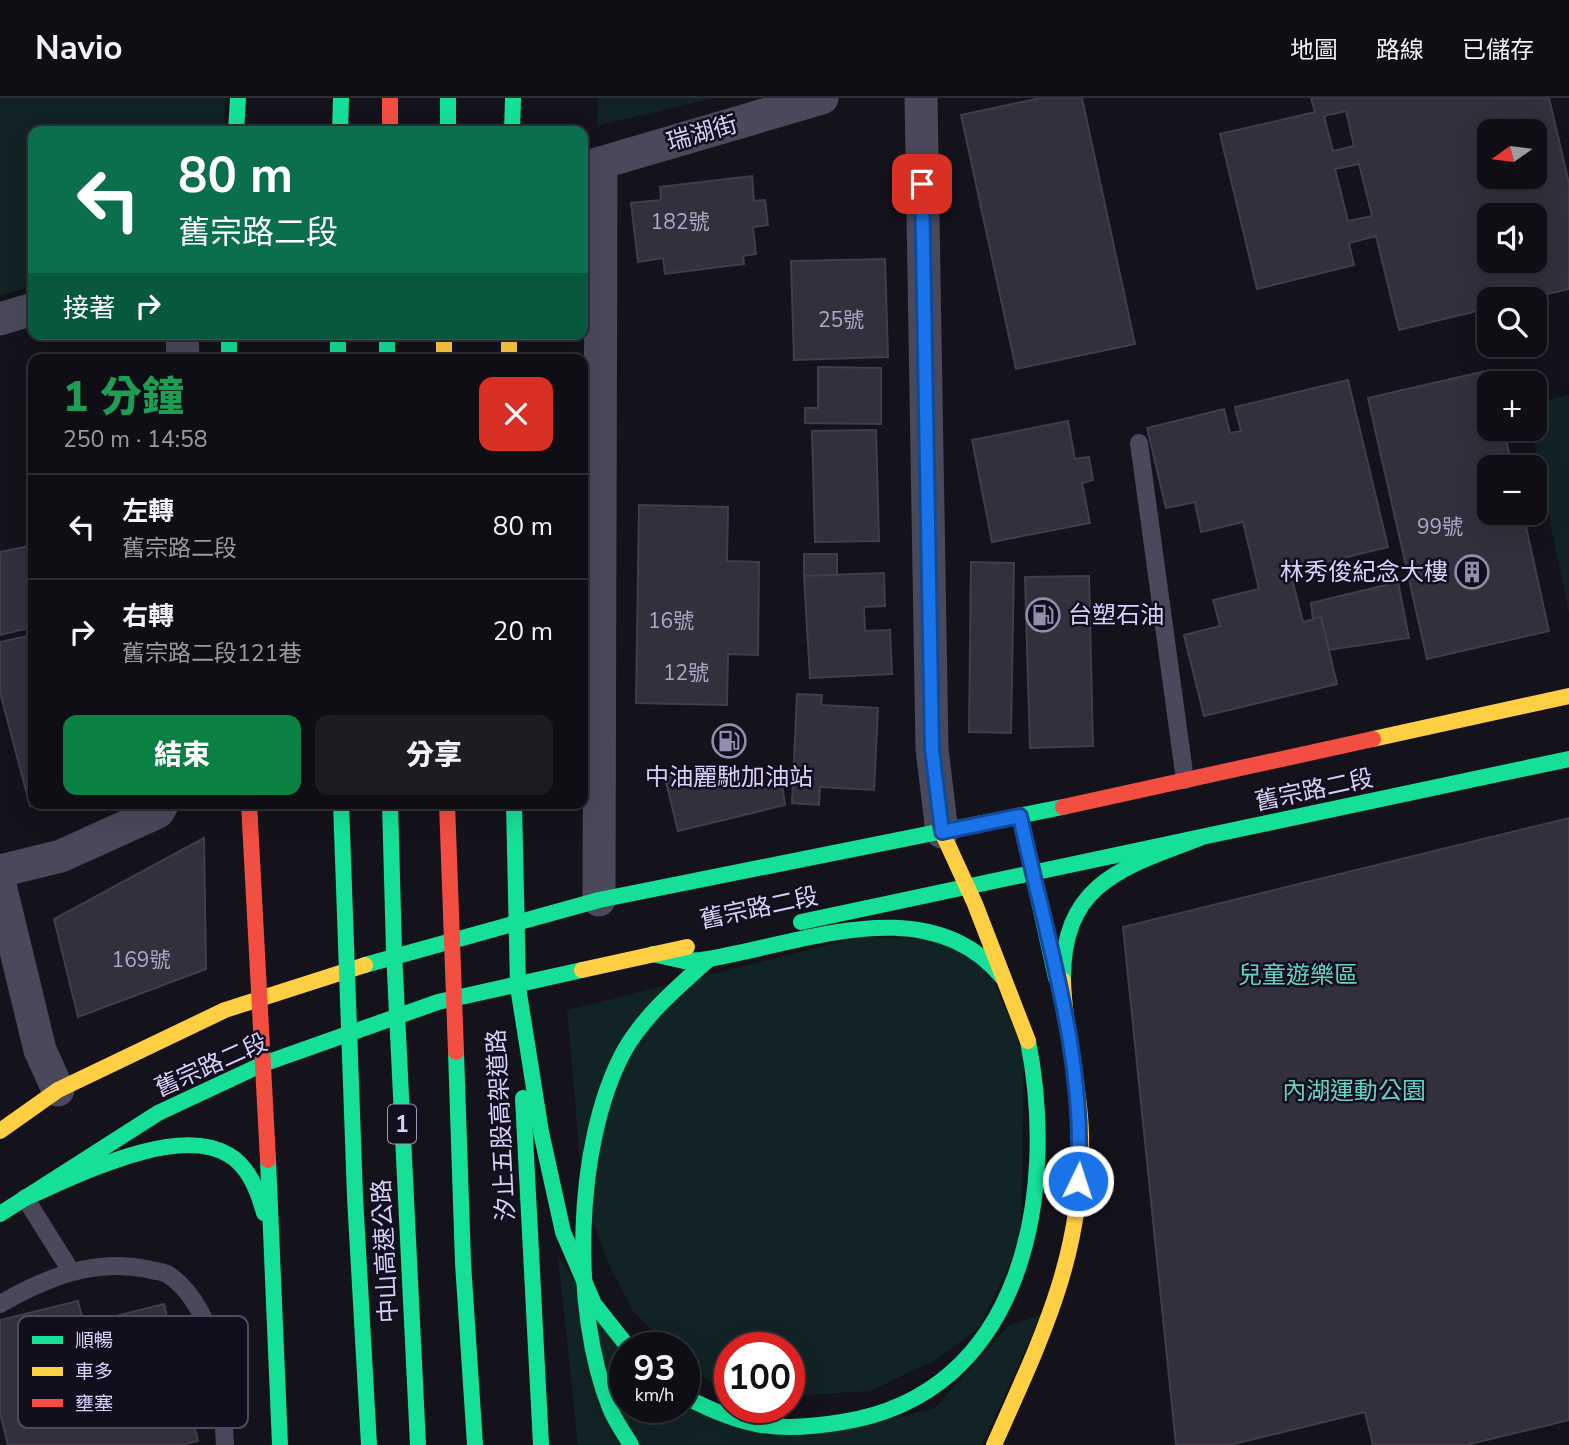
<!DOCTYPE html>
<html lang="zh-TW">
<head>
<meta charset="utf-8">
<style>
  :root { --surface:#0f0e14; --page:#1d1c22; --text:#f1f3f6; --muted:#9b9ca0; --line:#2f2e34; --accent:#0b8043 }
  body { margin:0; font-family:"Nunito Sans","Noto Sans TC",sans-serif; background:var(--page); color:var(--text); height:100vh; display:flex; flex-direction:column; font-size:26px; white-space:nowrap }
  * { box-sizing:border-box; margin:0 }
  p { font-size:23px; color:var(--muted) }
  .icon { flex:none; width:38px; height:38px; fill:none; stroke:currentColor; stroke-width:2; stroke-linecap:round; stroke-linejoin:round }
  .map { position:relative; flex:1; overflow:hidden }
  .panel { position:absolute; left:28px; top:256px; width:560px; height:455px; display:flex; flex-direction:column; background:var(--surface); border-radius:14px; box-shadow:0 7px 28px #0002,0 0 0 2px var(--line) }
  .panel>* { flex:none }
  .guide { position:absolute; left:28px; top:28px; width:560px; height:214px; border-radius:14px; box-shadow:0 7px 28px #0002,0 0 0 2px var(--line); background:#0b6e4f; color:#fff; overflow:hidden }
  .needle { width:46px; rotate:256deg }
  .controls { position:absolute; left:1477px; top:21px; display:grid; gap:14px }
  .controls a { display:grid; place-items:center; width:70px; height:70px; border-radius:14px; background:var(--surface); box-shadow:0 7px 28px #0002,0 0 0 2px var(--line); font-size:35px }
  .speed { position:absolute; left:609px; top:1234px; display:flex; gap:14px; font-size:35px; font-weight:700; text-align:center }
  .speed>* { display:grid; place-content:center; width:91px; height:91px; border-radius:50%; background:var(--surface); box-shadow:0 7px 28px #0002,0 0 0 2px var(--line); line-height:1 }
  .speed small { font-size:18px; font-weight:400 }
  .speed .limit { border:10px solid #d22; background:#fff; color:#111 }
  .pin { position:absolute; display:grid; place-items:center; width:60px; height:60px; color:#fff; margin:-30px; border-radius:14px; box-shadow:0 4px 10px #0006 }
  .me { position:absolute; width:77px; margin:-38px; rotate:4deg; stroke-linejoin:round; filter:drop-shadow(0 0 5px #0008) }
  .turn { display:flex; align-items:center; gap:24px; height:147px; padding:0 35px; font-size:32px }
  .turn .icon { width:91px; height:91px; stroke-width:2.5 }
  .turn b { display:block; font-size:49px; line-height:60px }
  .then { display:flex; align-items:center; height:66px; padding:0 35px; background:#0003; gap:14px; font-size:26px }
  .round { display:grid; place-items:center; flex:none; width:74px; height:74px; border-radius:14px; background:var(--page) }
  .summary { display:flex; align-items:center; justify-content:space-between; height:119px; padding:0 35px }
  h1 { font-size:42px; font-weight:800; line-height:52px; color:#1e9e55 }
  .button { display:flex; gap:14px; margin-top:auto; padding:14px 35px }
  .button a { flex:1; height:80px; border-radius:14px; background:var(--accent); color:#fff; font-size:28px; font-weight:800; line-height:80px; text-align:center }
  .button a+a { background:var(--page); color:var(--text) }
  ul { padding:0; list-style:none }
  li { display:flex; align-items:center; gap:21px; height:105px; padding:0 35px; border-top:2px solid var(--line) }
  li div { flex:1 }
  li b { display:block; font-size:26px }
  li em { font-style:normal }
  header { display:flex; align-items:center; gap:42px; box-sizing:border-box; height:98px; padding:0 35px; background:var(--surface); border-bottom:2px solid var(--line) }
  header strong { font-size:33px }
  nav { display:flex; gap:38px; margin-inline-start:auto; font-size:24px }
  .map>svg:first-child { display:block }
  .green { fill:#122325 }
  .building { fill:#32303c; stroke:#423c4d; stroke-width:2; fill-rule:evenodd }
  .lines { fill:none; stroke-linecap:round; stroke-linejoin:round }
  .lane { stroke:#4a485b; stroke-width:18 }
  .street { stroke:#4a485b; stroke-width:33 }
  .fast { stroke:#16e098; stroke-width:16 }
  .slow { stroke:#ffcf43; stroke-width:16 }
  .jam { stroke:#f24e42; stroke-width:16 }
  .fast-bridge { stroke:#16e098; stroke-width:16 }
  .jam-bridge { stroke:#f24e42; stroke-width:16 }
  .route-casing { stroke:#114b97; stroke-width:18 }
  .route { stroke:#1a73e8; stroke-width:12 }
  .labels { text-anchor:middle; stroke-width:5; stroke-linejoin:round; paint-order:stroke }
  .number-label { font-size:21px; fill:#afa8ca }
  .shield { fill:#130e1e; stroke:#9e96b8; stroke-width:2 }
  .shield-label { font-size:23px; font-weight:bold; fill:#d9d0fa }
  .street-label { font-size:24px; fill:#d9d0fa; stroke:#130e1e }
  .poi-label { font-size:24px; fill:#d9d0fa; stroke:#130e1e; text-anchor:end }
  .park-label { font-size:24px; fill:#64d3c2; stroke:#130e1e }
  .key { fill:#130e1e; stroke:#4e4860; stroke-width:2 }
  .key-label { font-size:19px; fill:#d9d0fa }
</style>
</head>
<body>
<header>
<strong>Navio</strong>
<nav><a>地圖</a><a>路線</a><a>已儲存</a></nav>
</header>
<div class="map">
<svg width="1569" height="1347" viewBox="0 0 1569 1347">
  <rect width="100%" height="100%" fill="#14121a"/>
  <g class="green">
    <polygon points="0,0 225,0 224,33 33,33 33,187 0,198"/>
    <polygon points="598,0 714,0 597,28"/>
    <polygon points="1569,297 1569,516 1531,331 1535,331 1535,305"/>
    <polygon points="860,839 975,843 1024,951 1021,1141 980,1229 936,1262 870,1293 789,1298 789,1250 730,1250 730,1288 708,1282 684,1263 684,1250 667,1249 633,1213 609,1167 583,1096 567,912"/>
    <polygon points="558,1159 625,1250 625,1309 684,1309 853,1329 934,1311 1008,1228 1041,1217 982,1347 578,1347"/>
  </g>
  <g class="building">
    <polygon points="1040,0 1082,0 1135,246 1016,271 961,17"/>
    <path d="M1311 0H1549L1569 85V191L1527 201H1489V210L1399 232 1376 138 1349 145 1354 167 1257 191 1220 36 1315 14ZM1346 13 1354 48 1333 53 1324 18ZM1489 33H1535V79H1489ZM1359 66 1372 118 1348 123 1335 71ZM1489 117H1535V163H1489Z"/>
    <polygon points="752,78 754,103 765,102 768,127 753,129 756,156 743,158 744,166 665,176 663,160 638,164 631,105 661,102 660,89"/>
    <polygon points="885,161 888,259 794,262 791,163"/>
    <polygon points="818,269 881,270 881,326 805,325 805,310 818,310"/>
    <polygon points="1490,272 1493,285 1489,285 1489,331 1504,331 1512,369 1489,369 1489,415 1523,415 1549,533 1427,561 1368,300"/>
    <polygon points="1348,282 1388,449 1290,473 1303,524 1321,519 1337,586 1204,618 1184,537 1220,528 1213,502 1259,491 1243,424 1201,434 1195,404 1166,410 1147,330 1224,311 1230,335 1241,333 1235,309"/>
    <polygon points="1068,323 1075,361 1089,359 1093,382 1082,385 1090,425 992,444 972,342"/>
    <polygon points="876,332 879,443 815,444 812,333"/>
    <polygon points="639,407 728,409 727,463 759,464 758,557 728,556 727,607 636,605"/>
    <polygon points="29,448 33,469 33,529 0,537 0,454"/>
    <rect x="804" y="456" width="33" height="22"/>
    <polygon points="971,464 1014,465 1011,635 969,634"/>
    <polygon points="884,475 885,508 864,509 865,533 890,532 892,576 810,580 804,478"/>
    <polygon points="1089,478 1093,648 1030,650 1025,479"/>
    <polygon points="1398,484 1409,540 1329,552 1321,519 1313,521 1311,505"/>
    <polygon points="33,537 33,705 41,705 30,708 0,594 0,544"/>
    <polygon points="797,596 822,597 821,607 878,610 874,692 820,689 819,707 792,705"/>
    <polygon points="709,669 712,683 747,673 751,691 782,685 785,707 678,733 665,680"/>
    <polygon points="1569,720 1569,1322 1466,1347 1373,1347 1365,1314 1230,1347 1176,1347 1123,829"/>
    <polygon points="204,740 206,871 78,919 54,821"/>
    <polygon points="78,1203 84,1226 164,1206 198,1343 181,1347 8,1347 0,1315 0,1222"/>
  </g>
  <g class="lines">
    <g class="lane">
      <polyline points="1139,345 1185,682"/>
      <polyline points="25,1100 71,1173"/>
      <path d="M0 1206C45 1180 94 1160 147 1171 153 1173 162 1173 167 1176 194 1192 212 1233 218 1262 223 1289 223 1319 225 1347"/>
    </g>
    <g class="street">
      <polyline points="921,0 932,651 942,734"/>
      <polyline points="583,70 822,0"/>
      <polyline points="0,221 33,211"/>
      <polyline points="182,236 183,261"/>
      <polyline points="0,773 61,758 158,714 163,705"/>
      <polyline points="0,787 40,952 58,992"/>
      <polyline points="599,802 601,66"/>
    </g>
    <g class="fast">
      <polyline points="448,0 448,33"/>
      <polyline points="236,33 238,0"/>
      <polyline points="340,33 341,0"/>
      <polyline points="512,33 513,0"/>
      <polyline points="229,236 229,261"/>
      <polyline points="338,236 338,261"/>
      <polyline points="387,236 387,261"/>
      <polyline points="1020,718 1056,880"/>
      <polyline points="801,824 1569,661"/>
      <path d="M653 856 684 863 701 862C797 848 927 788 1002 879"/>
      <polyline points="365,867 599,802 1063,709"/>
      <path d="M1063 882C1062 785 1123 769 1200 740"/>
      <polyline points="523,1000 541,1347"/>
      <polyline points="268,1062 280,1347"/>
      <path d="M25 1100C75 1079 177 1025 229 1057 249 1069 258 1093 264 1115"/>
      <polyline points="0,1116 158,1015 263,966 438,904 582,872"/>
      <path d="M684 1298C742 1329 777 1335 842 1324 1024 1296 1058 1095 1028 943"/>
      <path d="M631 1347C624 1335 615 1323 610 1310 571 1213 574 1048 623 955 643 918 678 889 709 861"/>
    </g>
    <g class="slow">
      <polyline points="444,236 444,261"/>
      <polyline points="509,236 509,261"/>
      <polyline points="1373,641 1569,598"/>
      <polyline points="942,734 975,806 1028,943"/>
      <polyline points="582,872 687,849"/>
      <polyline points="0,1033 58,992 225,912 365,867"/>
      <path d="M994 1347C1041 1241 1084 1156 1081 1036 1080 984 1064 934 1063 882"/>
    </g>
    <g class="jam">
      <polyline points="390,0 390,33"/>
      <polyline points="249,705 268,1062"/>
      <polyline points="1063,709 1373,641"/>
    </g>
    <g class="fast-bridge">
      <polyline points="341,705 355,1099 369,1347"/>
      <polyline points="390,705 394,854 418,1347"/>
      <polyline points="514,705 518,889 541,1034 563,1134 594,1206 629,1250"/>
      <polyline points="456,954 463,1165 475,1347"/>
    </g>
    <polyline class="jam-bridge" points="447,705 456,954"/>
  </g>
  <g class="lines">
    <defs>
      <path id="route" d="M922 86 932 651 942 734 1020 718C1045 837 1087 960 1078 1083"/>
    </defs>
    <use href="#route" class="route-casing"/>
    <use href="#route" class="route"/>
  </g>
  <defs>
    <symbol id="building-ring" viewBox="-11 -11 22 22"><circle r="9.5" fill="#130e1e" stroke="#948eac" stroke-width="1.5"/><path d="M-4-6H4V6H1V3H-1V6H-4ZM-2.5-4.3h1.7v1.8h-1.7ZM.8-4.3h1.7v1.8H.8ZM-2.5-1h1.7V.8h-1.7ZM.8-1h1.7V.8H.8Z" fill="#948eac"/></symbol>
    <symbol id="fuel-ring" viewBox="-11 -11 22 22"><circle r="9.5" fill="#130e1e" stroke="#948eac" stroke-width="1.5"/><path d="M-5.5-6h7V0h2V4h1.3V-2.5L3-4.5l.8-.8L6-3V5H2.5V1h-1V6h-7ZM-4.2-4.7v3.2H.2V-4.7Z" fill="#948eac"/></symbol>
  </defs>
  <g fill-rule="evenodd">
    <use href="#building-ring" x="1453" y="455" width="38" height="38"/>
    <use href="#fuel-ring" x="1024" y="498" width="38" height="38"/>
    <use href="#fuel-ring" x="710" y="624" width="38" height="38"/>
  </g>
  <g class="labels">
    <g class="number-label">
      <text x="680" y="131">182號</text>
      <text x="841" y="229">25號</text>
      <text x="1440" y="436">99號</text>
      <text x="671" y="530">16號</text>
      <text x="686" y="582">12號</text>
      <text x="141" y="869">169號</text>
    </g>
    <rect class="shield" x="388" y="1006.5" width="28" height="39" rx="5"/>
    <g class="shield-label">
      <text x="402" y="1034">1</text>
    </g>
    <g class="street-label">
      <text transform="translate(702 35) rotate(-16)" y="8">瑞湖街</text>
      <text transform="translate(1314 692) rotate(-12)" y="8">舊宗路二段</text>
      <text transform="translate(759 810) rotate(-12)" y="8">舊宗路二段</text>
      <text transform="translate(211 967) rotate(-24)" y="8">舊宗路二段</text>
      <text transform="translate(501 1027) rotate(-93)" y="8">汐止五股高架道路</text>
      <text transform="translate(385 1153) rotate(-93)" y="8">中山高速公路</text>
    </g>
    <g class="poi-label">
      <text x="1448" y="482">林秀俊紀念大樓</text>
      <text x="1068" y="525" text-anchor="start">台塑石油</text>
      <text x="729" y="687" text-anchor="middle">中油麗馳加油站</text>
    </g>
    <g class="park-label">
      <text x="1298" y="885">兒童遊樂區</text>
      <text x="1354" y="1001">內湖運動公園</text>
    </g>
  </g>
  <rect x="18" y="1218" width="230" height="112" rx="10" class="key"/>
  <rect x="32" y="1238" width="31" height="8" fill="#16e098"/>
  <rect x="32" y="1269" width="31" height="9" fill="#ffcf43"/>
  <rect x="32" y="1301" width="31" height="8" fill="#f24e42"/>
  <g class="key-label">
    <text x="75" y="1249">順暢</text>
    <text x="75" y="1280">車多</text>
    <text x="75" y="1312">壅塞</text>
  </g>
</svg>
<div class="controls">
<a><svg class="needle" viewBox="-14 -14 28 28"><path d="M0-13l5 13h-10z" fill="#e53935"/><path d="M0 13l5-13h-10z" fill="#9b9ca0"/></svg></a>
<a><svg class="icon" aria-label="sound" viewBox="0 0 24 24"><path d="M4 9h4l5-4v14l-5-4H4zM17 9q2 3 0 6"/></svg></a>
<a><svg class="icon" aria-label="search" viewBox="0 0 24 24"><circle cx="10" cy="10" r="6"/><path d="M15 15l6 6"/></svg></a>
<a>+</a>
<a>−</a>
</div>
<div class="speed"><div>93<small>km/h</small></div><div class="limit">100</div></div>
<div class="pin" style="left:922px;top:86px;background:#d93025"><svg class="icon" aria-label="arrive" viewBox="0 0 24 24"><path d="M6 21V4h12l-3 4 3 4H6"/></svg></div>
<svg class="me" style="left:1078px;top:1083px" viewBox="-20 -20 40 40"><circle r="17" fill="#1a73e8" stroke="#fff" stroke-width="3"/><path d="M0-11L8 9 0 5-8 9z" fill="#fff"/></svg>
<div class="guide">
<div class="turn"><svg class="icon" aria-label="left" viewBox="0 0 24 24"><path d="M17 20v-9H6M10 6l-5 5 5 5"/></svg><div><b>80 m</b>舊宗路二段</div></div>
<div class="then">接著<svg class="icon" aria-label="right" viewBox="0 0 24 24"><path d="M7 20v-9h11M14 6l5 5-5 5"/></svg></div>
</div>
<section class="panel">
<div class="summary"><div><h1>1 分鐘</h1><p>250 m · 14:58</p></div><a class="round" style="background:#d93025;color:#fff"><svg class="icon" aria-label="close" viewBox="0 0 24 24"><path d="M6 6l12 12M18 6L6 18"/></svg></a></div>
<ul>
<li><svg class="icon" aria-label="left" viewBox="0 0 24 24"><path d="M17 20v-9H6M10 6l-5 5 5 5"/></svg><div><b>左轉</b><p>舊宗路二段</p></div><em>80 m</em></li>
<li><svg class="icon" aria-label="right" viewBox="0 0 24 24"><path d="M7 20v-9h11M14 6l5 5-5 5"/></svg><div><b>右轉</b><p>舊宗路二段121巷</p></div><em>20 m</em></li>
</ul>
<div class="button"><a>結束</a><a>分享</a></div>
</section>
</div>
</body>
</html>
